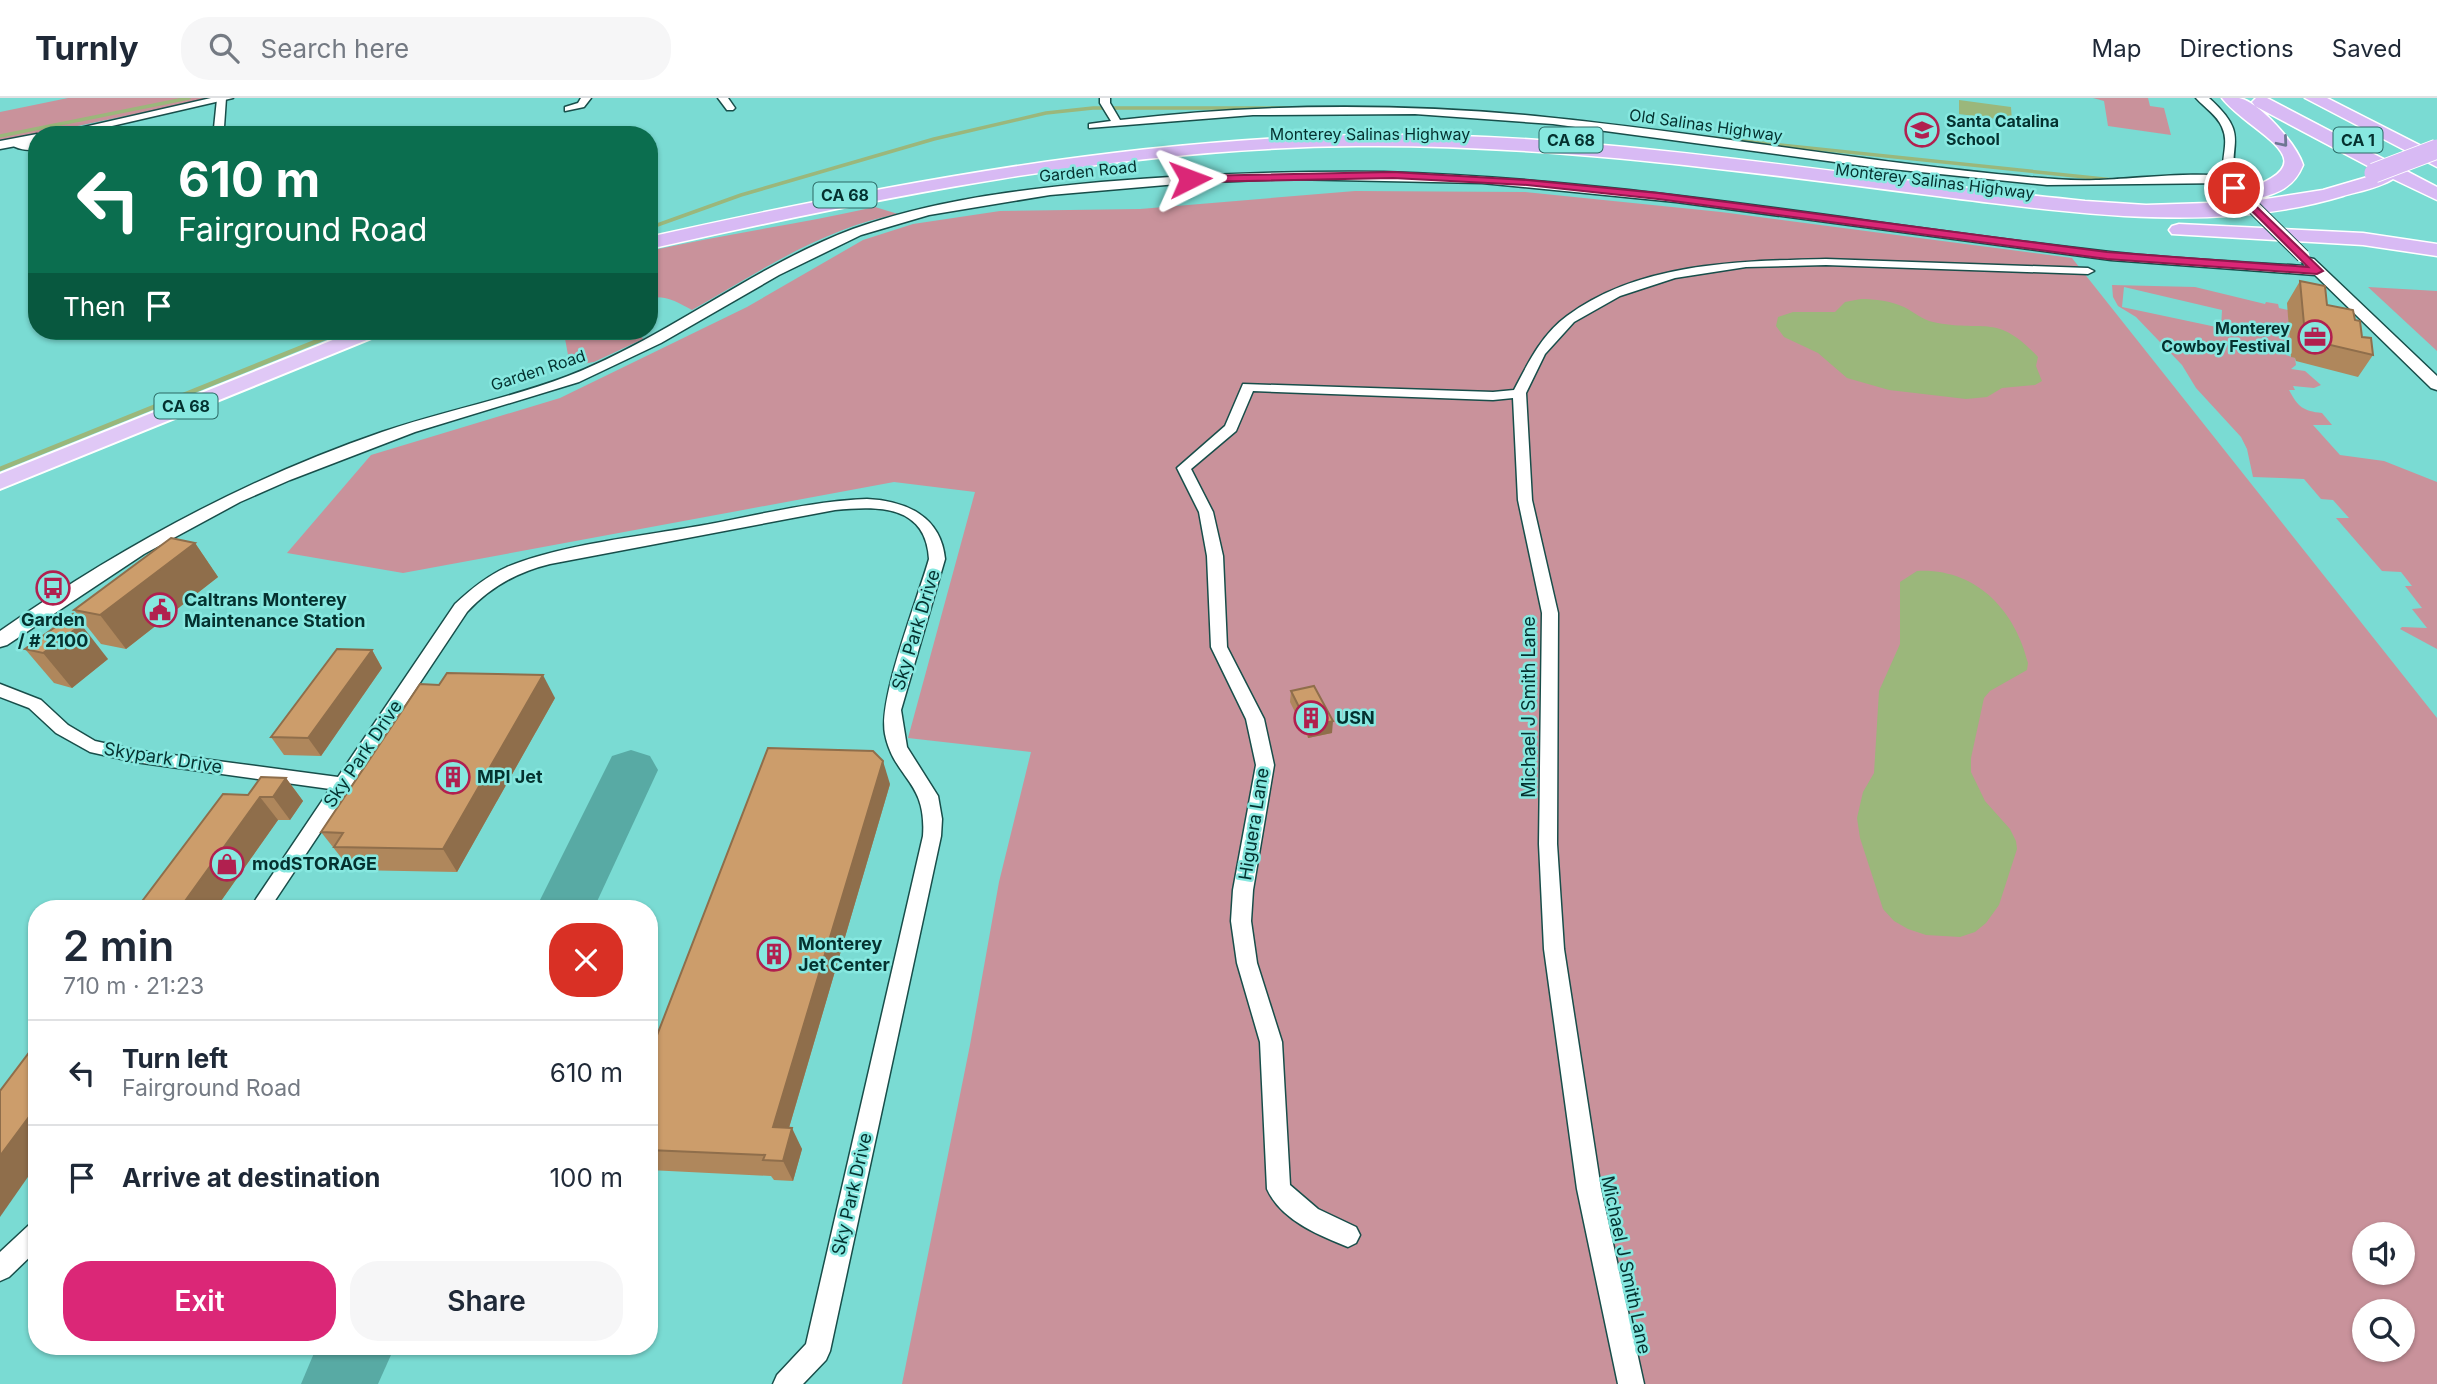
<!DOCTYPE html>
<html lang="en">
<head>
<meta charset="utf-8">
<style>
  :root { --surface:#fff; --page:#f6f6f7; --text:#1f2937; --muted:#747a83; --line:#e0e1e3; --accent:#db2777 }
  body { margin:0; font-family:Inter,sans-serif; background:var(--page); color:var(--text); height:100vh; display:flex; flex-direction:column; font-size:26px; white-space:nowrap }
  * { box-sizing:border-box; margin:0 }
  p { font-size:23px; color:var(--muted) }
  .icon { flex:none; width:38px; height:38px; fill:none; stroke:currentColor; stroke-width:2; stroke-linecap:round; stroke-linejoin:round }
  .map { position:relative; flex:1; overflow:hidden }
  .sheet { position:absolute; left:28px; top:802px; width:630px; height:455px; display:flex; flex-direction:column; background:var(--surface); border-radius:28px; box-shadow:0 2px 5px #0004 }
  .sheet>* { flex:none }
  .guide { position:absolute; left:28px; top:28px; width:630px; height:214px; border-radius:28px; box-shadow:0 2px 5px #0004; background:#0b6e4f; color:#fff; overflow:hidden }
  .buttons { position:absolute; left:2352px; top:1124px; display:grid; gap:14px }
  .buttons a { display:grid; place-items:center; width:63px; height:63px; border-radius:50%; background:var(--surface); box-shadow:0 2px 5px #0004; font-size:35px }
  .pin { position:absolute; display:grid; place-items:center; width:60px; height:60px; color:#fff; margin:-30px; border:4px solid #fff; border-radius:50%; box-shadow:0 2px 7px #0007 }
  .me { position:absolute; width:77px; margin:-38px; rotate:87deg; stroke-linejoin:round; filter:drop-shadow(0 0 5px #0008) }
  .turn { display:flex; align-items:center; gap:24px; height:147px; padding:0 35px; font-size:32px }
  .turn .icon { width:91px; height:91px; stroke-width:2.5 }
  .turn b { display:block; font-size:49px; line-height:60px }
  .then { display:flex; align-items:center; height:66px; padding:0 35px; background:#0003; gap:14px; font-size:26px }
  .round { display:grid; place-items:center; flex:none; width:74px; height:74px; border-radius:28px; background:var(--page) }
  .headline { display:flex; align-items:center; justify-content:space-between; height:119px; padding:0 35px }
  h1 { font-size:42px; font-weight:600; line-height:52px }
  .action { display:flex; gap:14px; margin-top:auto; padding:14px 35px }
  .action a { flex:1; height:80px; border-radius:28px; background:var(--accent); color:#fff; font-size:28px; font-weight:600; line-height:80px; text-align:center }
  .action a+a { background:var(--page); color:var(--text) }
  ul { padding:0; list-style:none }
  li { display:flex; align-items:center; gap:21px; height:105px; padding:0 35px; border-top:2px solid var(--line) }
  li div { flex:1 }
  li b { display:block; font-size:26px }
  li em { font-style:normal }
  header { display:flex; align-items:center; gap:42px; box-sizing:border-box; height:98px; padding:0 35px; background:var(--surface); border-bottom:2px solid var(--line) }
  header strong { font-size:33px }
  nav { display:flex; gap:38px; margin-inline-start:auto; font-size:24px }
  .search { width:490px; height:63px; background:var(--page); display:flex; align-items:center; gap:18px; box-sizing:border-box; padding:0 24px; border-radius:28px; color:var(--muted); font-size:26px }
  .map>svg:first-child { display:block }
  .green { fill:#c9929b; fill-rule:evenodd }
  .water { fill:#9bb77b }
  .lines { fill:none; stroke-linecap:round; stroke-linejoin:round }
  .stream-far1 { stroke:#9bb77b; stroke-width:3.5 }
  .stream { stroke:#9bb77b; stroke-width:4.5 }
  .taxiway { fill:#58aaa4; fill-rule:evenodd }
  .minor-casing { stroke:#184e4a; stroke-width:3 }
  .tertiary-casing { stroke:#184e4a; stroke-width:3 }
  .trunk-casing { stroke:#fff; stroke-width:4 }
  .motorway-casing { stroke:#fff; stroke-width:3 }
  .minor { fill:#fff; fill-rule:evenodd }
  .tertiary { fill:#fff; fill-rule:evenodd }
  .trunk { fill:#e0c8f6; fill-rule:evenodd }
  .motorway { fill:#d8baf4; fill-rule:evenodd }
  .tertiary-bridge-casing { stroke:#184e4a; stroke-width:15; stroke-linecap:butt }
  .motorway-bridge-casing { stroke:#fff; stroke-width:21; stroke-linecap:butt }
  .tertiary-bridge { stroke:#fff; stroke-width:13 }
  .motorway-bridge { stroke:#d8baf4; stroke-width:19 }
  .wall { fill:#af875c }
  .shaded-wall { fill:#8f6e4b }
  .building { fill:#cc9d6b; stroke:#8f6e4b; stroke-width:2 }
  .oneway { stroke:#6e7692 }
  .route { fill:#db2777; stroke:#8e194d; stroke-width:2 }
  .labels { text-anchor:middle; stroke-width:5; stroke-linejoin:round; paint-order:stroke }
  .far-poi-label { font-size:16px; font-weight:bold; fill:#04312f; stroke:#87e8e0; text-anchor:start }
  .far-street-label { font-size:16px; fill:#04312f; stroke:#87e8e0 }
  .shield { fill:#87e8e0; stroke:#2b6864; stroke-width:2 }
  .shield-label { font-size:16px; font-weight:bold; fill:#04312f }
  .poi-label { font-size:18px; font-weight:bold; fill:#04312f; stroke:#87e8e0; text-anchor:start }
  .street-label { font-size:18px; fill:#04312f; stroke:#87e8e0 }
</style>
</head>
<body>
<header>
<strong>Turnly</strong>
<div class="search"><svg class="icon" aria-label="search" viewBox="0 0 24 24"><circle cx="10" cy="10" r="6"/><path d="M15 15l6 6"/></svg>Search here</div>
<nav><a>Map</a><a>Directions</a><a>Saved</a></nav>
</header>
<div class="map">
<svg width="2437" height="1286" viewBox="0 0 2437 1286">
  <rect width="100%" height="100%" fill="#7adbd3"/>
  <g class="green">
    <polygon points="68,0 213,0 0,44 0,14"/>
    <polygon points="2093,0 2148,0 2150,8 2164,10 2171,37 2108,28 2104,3"/>
    <path d="M1355 93 1525 94 1721 114 2072 160 2437 620V1286H902L970 947 999 784 1031 654 908 640 975 394 894 384 403 475 287 455 371 357 560 300 747 209 863 142 913 126 1000 113 1140 111ZM2364 1136H2403V1174H2364ZM2364 1213H2403V1251H2364Z"/>
    <path d="M875 109 898 116C823 130 757 175 692 212 677 204 666 197 649 200V153C725 136 800 126 875 109Z"/>
    <path d="M2112 187 2195 189 2265 206 2266 204 2278 206 2279 210 2288 212 2290 249H2286V257L2295 260 2296 267 2291 271 2305 273 2321 287 2314 290 2293 288 2295 292H2289C2298 309 2303 313 2322 315L2332 327H2313L2340 357 2384 363 2437 384V551L2400 531 2402 529 2427 530 2412 511 2422 510 2405 488H2412L2401 474 2382 473 2336 420H2349L2333 402 2321 401 2304 381 2253 379 2247 351 2241 339 2196 290 2182 267 2136 219 2118 208 2113 199ZM2124 189 2222 212 2221 230 2122 209Z"/>
    <polygon points="2368,189 2437,193 2437,253"/>
    <polygon points="577,233 639,233 643,241 594,264 570,268 564,235"/>
  </g>
  <g class="water">
    <polygon points="1959,2 2011,9 2012,23 1959,16"/>
    <path d="M1861 201C1875 201 1891 203 1904 209 1914 214 1923 222 1933 224 1985 235 1996 214 2038 259L2036 268 2042 283 2035 287 2002 290 1987 299 1966 301 1889 292 1847 280 1818 255 1784 239 1776 228 1778 219 1793 214H1835L1845 204Z"/>
    <path d="M1917 473C1976 470 2015 512 2028 565L2027 572 1990 593 1984 600 1971 660V674L1985 703 2010 731 2016 743 2017 751 1999 807 1986 825 1975 834 1960 839 1926 837 1908 831 1894 823 1883 811 1860 740 1857 720 1863 694 1874 675 1879 593 1900 546V484Z"/>
  </g>
  <g class="lines">
    <g class="stream-far1">
      <polyline points="0,38 189,0"/>
      <polyline points="1704,39 2114,82"/>
      <polyline points="649,130 741,97 934,41 1046,15 1093,10 1299,10"/>
    </g>
    <polyline class="stream" points="0,371 342,233"/>
    <g class="taxiway">
      <polygon points="631,652 650,658 658,672 594,810 536,810 612,658"/>
      <polygon points="317,1248 395,1248 378,1286 301,1286"/>
    </g>
    <defs>
      <g id="minor">
        <polygon points="226,0 224,29 231,37 220,37 214,30 217,1"/>
        <polygon points="581,0 591,0 584,9 565,13 565,9 578,5"/>
        <polygon points="718,0 728,0 735,10 733,12 727,12"/>
        <path d="M1100 0H1110V5L1120 22C1255 6 1391 5 1525 17 1694 33 1860 64 2028 79 2051 81 2073 83 2096 82 2122 82 2218 70 2235 82L2230 85 2047 87 1872 69 1553 26 1415 16 1253 17 1089 30V26L1111 23 1100 5Z"/>
        <path d="M14 42 37 46V52C27 52 17 52 9 45Z"/>
        <path d="M1826 161 2088 170 2094 173 2088 176 1826 167 1746 169 1675 180 1620 198 1574 224 1545 256 1526 295 1532 402 1558 515 1557 746 1564 851 1601 1091 1644 1286H1618L1577 1091 1544 851 1539 746 1542 515 1518 402 1513 300 1493 302 1253 293 1236 333 1191 371 1213 414 1223 458 1227 549 1264 621 1274 667 1253 792 1251 823 1257 865 1282 944 1290 1087 1318 1111 1356 1129 1360 1137 1356 1145 1348 1149C1318 1137 1281 1122 1267 1091L1260 944 1237 865 1231 823 1233 792 1256 667 1246 621 1211 549 1207 458 1199 414 1177 370 1225 328 1243 286 1493 294 1514 292C1528 265 1542 236 1567 218 1640 164 1740 163 1826 161Z"/>
        <path d="M867 401C906 403 941 418 945 461L901 612 907 649 938 698 942 721 941 738 830 1253 826 1262 803 1286H773L777 1277 806 1246 923 738C927 682 894 681 885 636 878 601 918 500 929 461 926 406 877 408 835 412L550 466C517 474 490 489 467 514L270 810H250L330 691 135 664 90 654 56 635 29 610 0 599V586L41 602 68 627 95 643 135 652 338 679 455 506C471 491 487 478 507 469 559 447 642 438 699 428 755 418 811 403 867 401Z"/>
        <polygon points="37,1124 37,1152 9,1179 0,1183 0,1154 29,1127"/>
      </g>
      <g id="tertiary">
        <polygon points="211,0 233,0 73,37 49,37"/>
        <path d="M2196 0H2209C2256 42 2221 47 2240 90L2238 93H2230C2214 66 2232 50 2222 29 2217 17 2205 10 2196 0Z"/>
        <polygon points="37,36 37,44 0,51 0,43"/>
        <path d="M1384 74C1628 81 1868 127 2110 154 2175 161 2240 164 2305 168L2302 164 2309 160 2314 161 2437 278V292L2431 290 2315 177 2111 162 1676 104 1482 85 1287 81 1189 85 1050 97 929 117 861 137 779 177 661 245 579 284 415 334 290 382 240 404 144 456 7 547 0 549V533C119 450 245 381 382 334 443 313 508 301 568 278 668 239 752 169 853 131 932 102 1018 92 1101 84 1196 76 1290 73 1384 74Z"/>
      </g>
      <polygon id="trunk" points="355,233 382,233 379,237 0,391 0,376"/>
      <g id="motorway">
        <path d="M2222 0C2228 0 2234 0 2239 0 2260 4 2297 47 2303 67 2292 94 2272 96 2247 104L2323 92 2381 75 2255 8 2252 4 2256 0H2267L2437 89V102L2393 81C2379 90 2360 93 2343 98 2231 132 2106 119 1992 105 1781 79 1570 46 1357 48 1118 50 882 99 649 151V139C882 87 1115 43 1354 37 1599 32 1842 79 2085 103L2146 107 2240 104 2232 99 2235 95C2338 64 2253 39 2222 0Z"/>
        <polygon points="2305,0 2327,0 2437,56 2437,69"/>
        <polygon points="2179,126 2363,135 2437,146 2437,158 2363,147 2172,136 2169,132 2172,128"/>
      </g>
    </defs>
    <use href="#minor" class="minor-casing"/>
    <use href="#tertiary" class="tertiary-casing"/>
    <use href="#trunk" class="trunk-casing"/>
    <use href="#motorway" class="motorway-casing"/>
    <use href="#minor" class="minor"/>
    <use href="#tertiary" class="tertiary"/>
    <use href="#trunk" class="trunk"/>
    <use href="#motorway" class="motorway"/>
    <defs>
      <polyline id="tertiary-bridge" points="2234,90 2303,158"/>
      <polyline id="motorway-bridge" points="2374,75 2437,51"/>
    </defs>
    <use href="#tertiary-bridge" class="tertiary-bridge-casing"/>
    <use href="#motorway-bridge" class="motorway-bridge-casing"/>
    <use href="#tertiary-bridge" class="tertiary-bridge"/>
    <use href="#motorway-bridge" class="motorway-bridge"/>
  </g>
  <g class="wall">
    <polygon points="2300,183 2327,207 2355,222 2362,239 2373,257 2358,279 2296,263 2295,260 2291,259 2287,205"/>
    <polygon points="195,445 218,479 126,551 101,546 74,512"/>
    <polygon points="25,551 108,561 72,590 54,585"/>
    <polygon points="372,552 382,570 321,658 284,657 271,639"/>
    <polygon points="439,587 555,600 457,774 351,772 321,734"/>
    <polygon points="1291,593 1332,635 1308,640 1290,604"/>
    <polygon points="286,680 303,703 290,722 278,722 216,810 137,810 248,697"/>
    <polygon points="890,686 789,1030 802,1051 793,1083 774,1082 771,1078 649,1072 649,958"/>
  </g>
  <g class="shaded-wall">
    <polygon points="195,445 218,479 126,551 100,517"/>
    <polygon points="73,516 108,561 72,590 43,555"/>
    <polygon points="372,552 382,570 321,658 308,640"/>
    <polygon points="543,577 555,600 457,774 443,751"/>
    <polygon points="1333,623 1332,635 1308,640 1309,629"/>
    <polygon points="883,663 890,686 783,1050 773,1029"/>
    <polygon points="286,680 303,703 290,722 273,699"/>
    <polygon points="260,699 278,722 216,810 180,810"/>
    <polygon points="37,1008 37,1066 0,1119 0,1058"/>
    <polygon points="792,1030 802,1051 793,1083 783,1063"/>
  </g>
  <g class="building">
    <polygon points="2300,183 2325,188 2327,207 2353,212 2355,222 2360,223 2362,239 2371,240 2373,257 2309,242 2309,238 2305,237"/>
    <polygon points="171,440 195,445 100,517 74,512"/>
    <polygon points="73,516 81,527 43,555 25,551"/>
    <polygon points="337,551 372,552 308,640 271,639"/>
    <polygon points="447,575 543,577 443,751 334,749 343,735 321,734 420,586 439,587"/>
    <polygon points="1314,588 1333,623 1309,629 1291,593"/>
    <polygon points="768,650 873,653 883,663 773,1029 792,1030 783,1063 763,1062 765,1057 649,1052 649,958"/>
    <polygon points="261,679 286,680 273,699 260,699 180,810 137,810 223,696 248,697"/>
    <polygon points="37,944 37,1008 0,1058 0,993"/>
  </g>
  <defs><path id="oneway-chevron" d="M-2-3.5L2.5 0L-2 3.5" fill="none" stroke-width="1.6" stroke-linecap="round" stroke-linejoin="round" transform="scale(1.75)"/></defs>
  <use class="oneway" href="#oneway-chevron" transform="translate(2283 44) rotate(50)"/>
  <polygon class="route" points="1393,74 1527,82 1658,95 2107,154 2308,169 2231,92 2231,88 2234,87 2323,173 2317,176 2107,161 1658,101 1527,87 1393,80 1190,84 1186,81 1190,78"/>
  <defs>
    <symbol id="school-ring" viewBox="-11 -11 22 22"><circle r="9.5" fill="#87e8e0" stroke="#b1204f" stroke-width="1.5"/><path d="M0-5L7-2L0 1L-7-2ZM-4 1L0 2.5L4 1V4Q0 6-4 4Z" fill="#b1204f"/></symbol>
    <symbol id="office-ring" viewBox="-11 -11 22 22"><circle r="9.5" fill="#87e8e0" stroke="#b1204f" stroke-width="1.5"/><path d="M-6-3h4V-5.5h4V-3h4V5H-6ZM-1-4.5V-3h2v-1.5ZM-6 0V1H6V0Z" fill="#b1204f"/></symbol>
    <symbol id="bus-ring" viewBox="-11 -11 22 22"><circle r="9.5" fill="#87e8e0" stroke="#b1204f" stroke-width="1.5"/><path d="M-5-6H5V4H4V6H2V4H-2V6H-4V4H-5ZM-3.5-4V0h7V-4ZM-3.5 1.2v1.5H-2V1.2ZM2 1.2v1.5H3.5V1.2Z" fill="#b1204f"/></symbol>
    <symbol id="civic-ring" viewBox="-11 -11 22 22"><circle r="9.5" fill="#87e8e0" stroke="#b1204f" stroke-width="1.5"/><path d="M-.6-6.5H3V-4.5H.6V-3L4-1V1h2V6H-6V1h2V-1L-.6-3ZM-1.2 2.5V6h2.4V2.5Z" fill="#b1204f"/></symbol>
    <symbol id="building-ring" viewBox="-11 -11 22 22"><circle r="9.5" fill="#87e8e0" stroke="#b1204f" stroke-width="1.5"/><path d="M-4-6H4V6H1V3H-1V6H-4ZM-2.5-4.3h1.7v1.8h-1.7ZM.8-4.3h1.7v1.8H.8ZM-2.5-1h1.7V.8h-1.7ZM.8-1h1.7V.8H.8Z" fill="#b1204f"/></symbol>
    <symbol id="shop-ring" viewBox="-11 -11 22 22"><circle r="9.5" fill="#87e8e0" stroke="#b1204f" stroke-width="1.5"/><path d="M-5-2.5h2.3a2.7 3.5 0 0 1 5.4 0H5L5.5 6h-11ZM-1.5-2.5h3a1.5 2.3 0 0 0-3 0Z" fill="#b1204f"/></symbol>
  </defs>
  <g fill-rule="evenodd">
    <use href="#school-ring" x="1903" y="13" width="38" height="38"/>
    <use href="#office-ring" x="2296" y="220" width="38" height="38"/>
    <use href="#bus-ring" x="34" y="471" width="38" height="38"/>
    <use href="#civic-ring" x="141" y="493" width="38" height="38"/>
    <use href="#building-ring" x="1292" y="601" width="38" height="38"/>
    <use href="#building-ring" x="434" y="660" width="38" height="38"/>
    <use href="#shop-ring" x="208" y="747" width="38" height="38"/>
    <use href="#building-ring" x="755" y="837" width="38" height="38"/>
  </g>
  <g class="labels">
    <g class="far-poi-label">
      <text x="1946" y="29">Santa Catalina<tspan x="1946" dy="18">School</tspan></text>
      <text x="2290" y="236" text-anchor="end">Monterey<tspan x="2290" dy="18">Cowboy Festival</tspan></text>
    </g>
    <g class="far-street-label">
      <text transform="translate(1706 27) rotate(8)" y="6">Old Salinas Highway</text>
      <text x="1370" y="42">Monterey Salinas Highway</text>
      <text transform="translate(1088 73) rotate(-6)" y="6">Garden Road</text>
      <text transform="translate(1935 83) rotate(7)" y="6">Monterey Salinas Highway</text>
      <text transform="translate(538 272) rotate(-18)" y="6">Garden Road</text>
    </g>
    <g class="shield">
      <rect x="1539.5" y="29.5" width="63" height="25" rx="5"/>
      <rect x="2333.5" y="29.5" width="49" height="25" rx="5"/>
      <rect x="813.5" y="84.5" width="63" height="25" rx="5"/>
      <rect x="154.5" y="295.5" width="63" height="25" rx="5"/>
    </g>
    <g class="shield-label">
      <text x="1571" y="48">CA 68</text>
      <text x="2358" y="48">CA 1</text>
      <text x="845" y="103">CA 68</text>
      <text x="186" y="314">CA 68</text>
    </g>
    <g class="poi-label">
      <text x="184" y="508">Caltrans Monterey<tspan x="184" dy="21">Maintenance Station</tspan></text>
      <text x="53" y="528" text-anchor="middle">Garden<tspan x="53" dy="21">/ # 2100</tspan></text>
      <text x="1336" y="626">USN</text>
      <text x="477" y="685">MPI Jet</text>
      <text x="252" y="772">modSTORAGE</text>
      <text x="798" y="852">Monterey<tspan x="798" dy="21">Jet Center</tspan></text>
    </g>
    <g class="street-label">
      <text transform="translate(916 532) rotate(-73)" y="6">Sky Park Drive</text>
      <text transform="translate(1529 609) rotate(-90)" y="6">Michael J Smith Lane</text>
      <text transform="translate(363 656) rotate(-56)" y="6">Sky Park Drive</text>
      <text transform="translate(163 660) rotate(9)" y="6">Skypark Drive</text>
      <text transform="translate(1254 726) rotate(-81)" y="6">Higuera Lane</text>
      <text transform="translate(852 1096) rotate(-77)" y="6">Sky Park Drive</text>
      <text transform="translate(1626 1167) rotate(78)" y="6">Michael J Smith Lane</text>
    </g>
  </g>
</svg>
<div class="buttons">
<a><svg class="icon" aria-label="sound" viewBox="0 0 24 24"><path d="M4 9h4l5-4v14l-5-4H4zM17 9q2 3 0 6"/></svg></a>
<a><svg class="icon" aria-label="search" viewBox="0 0 24 24"><circle cx="10" cy="10" r="6"/><path d="M15 15l6 6"/></svg></a>
</div>
<div class="pin" style="left:2234px;top:90px;background:#d93025"><svg class="icon" aria-label="arrive" viewBox="0 0 24 24"><path d="M6 21V4h12l-3 4 3 4H6"/></svg></div>
<svg class="me" style="left:1190px;top:81px" viewBox="-20 -20 40 40"><path d="M0-17L14 15 0 8-14 15z" fill="#db2777" stroke="#fff" stroke-width="4"/></svg>
<div class="guide">
<div class="turn"><svg class="icon" aria-label="left" viewBox="0 0 24 24"><path d="M17 20v-9H6M10 6l-5 5 5 5"/></svg><div><b>610 m</b>Fairground Road</div></div>
<div class="then">Then<svg class="icon" aria-label="arrive" viewBox="0 0 24 24"><path d="M6 21V4h12l-3 4 3 4H6"/></svg></div>
</div>
<section class="sheet">
<div class="headline"><div><h1>2 min</h1><p>710 m · 21:23</p></div><a class="round" style="background:#d93025;color:#fff"><svg class="icon" aria-label="close" viewBox="0 0 24 24"><path d="M6 6l12 12M18 6L6 18"/></svg></a></div>
<ul>
<li><svg class="icon" aria-label="left" viewBox="0 0 24 24"><path d="M17 20v-9H6M10 6l-5 5 5 5"/></svg><div><b>Turn left</b><p>Fairground Road</p></div><em>610 m</em></li>
<li><svg class="icon" aria-label="arrive" viewBox="0 0 24 24"><path d="M6 21V4h12l-3 4 3 4H6"/></svg><div><b>Arrive at destination</b></div><em>100 m</em></li>
</ul>
<div class="action"><a>Exit</a><a>Share</a></div>
</section>
</div>
</body>
</html>
